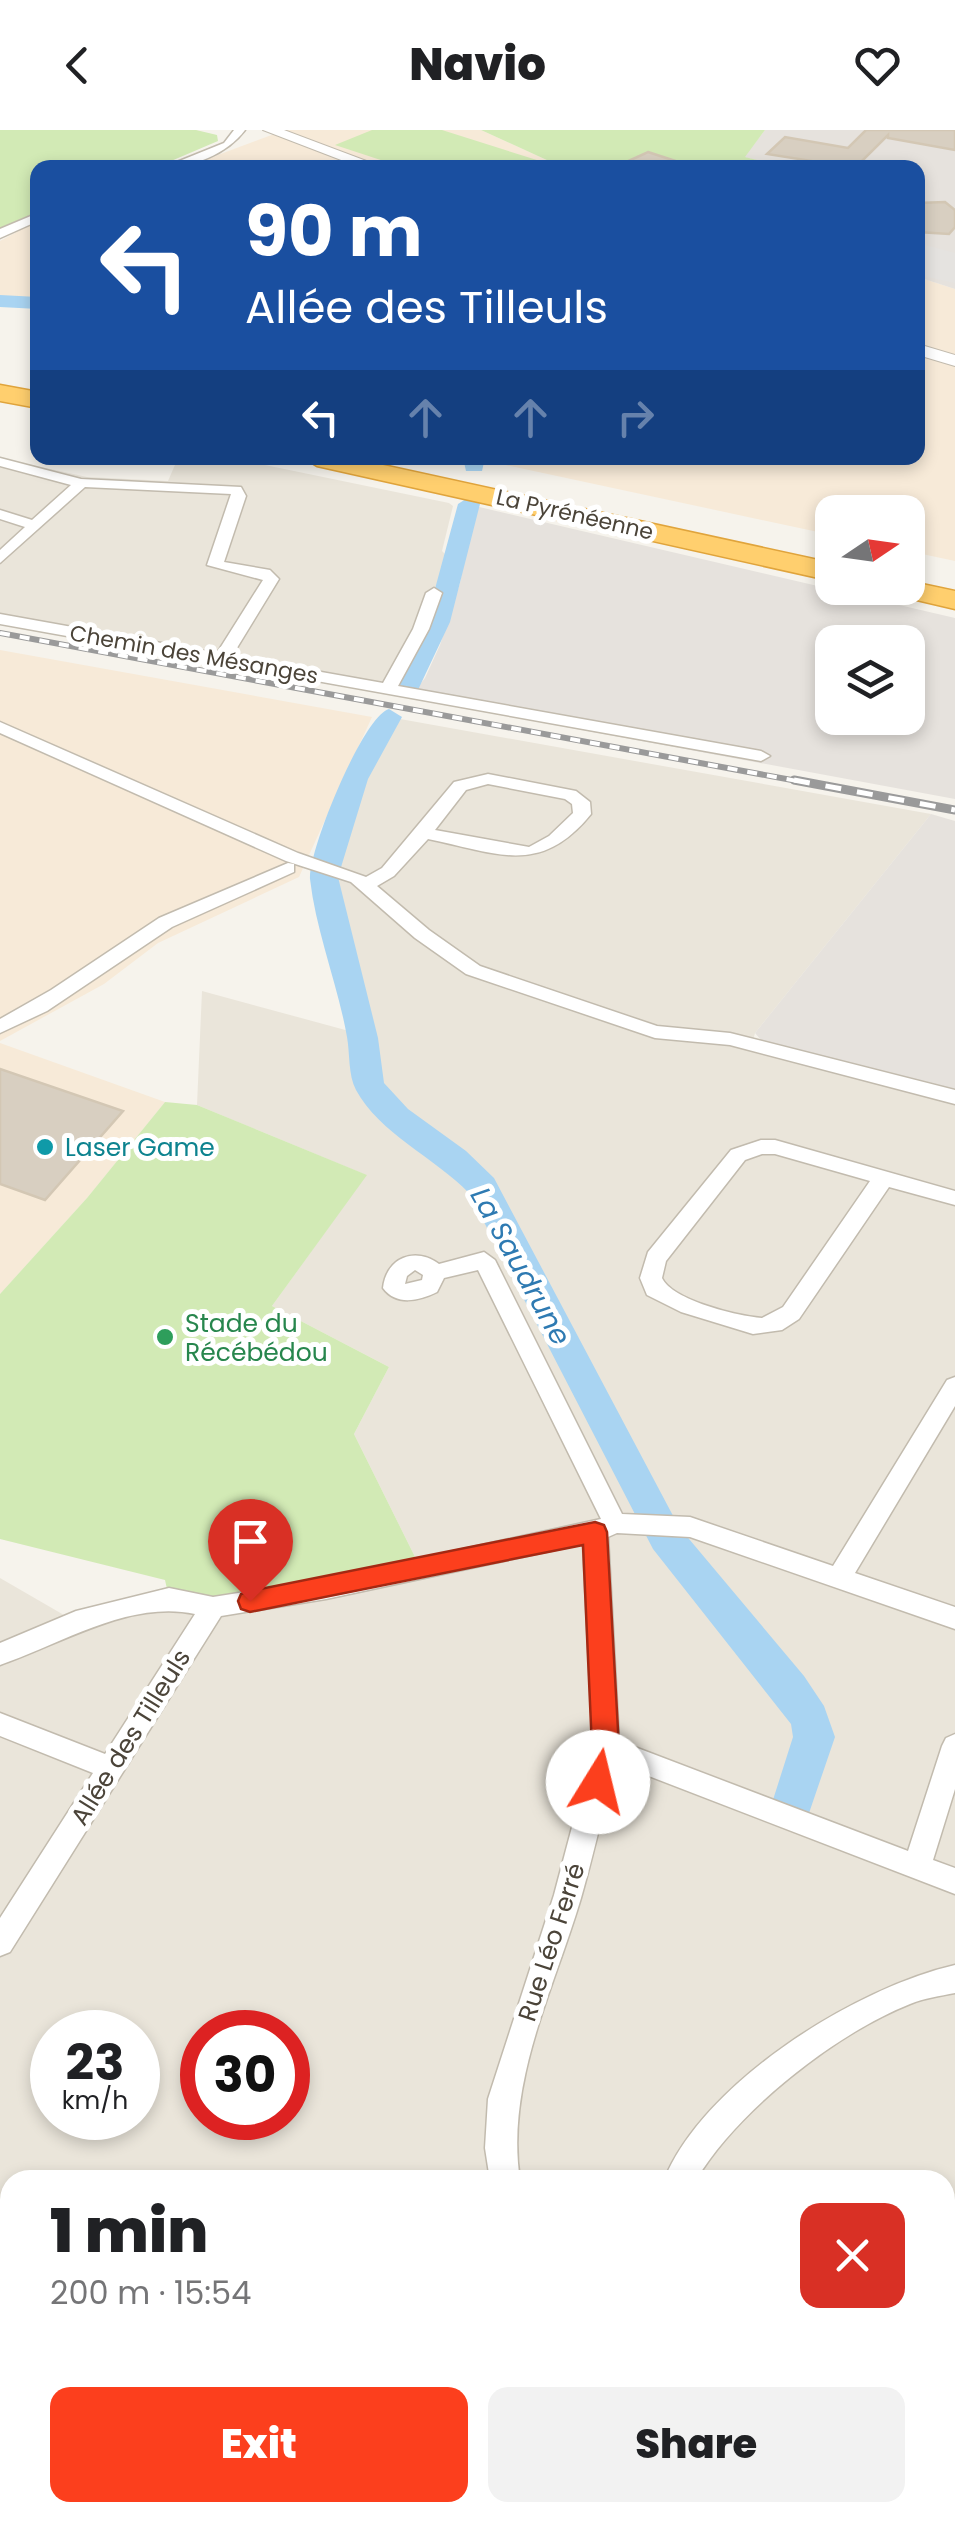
<!DOCTYPE html>
<html lang="en">
<head>
<meta charset="utf-8">
<style>
  :root { --surface:#fff; --page:#f2f2f2; --text:#202124; --muted:#757577; --accent:#fc3f1d }
  body { margin:0; font-family:Poppins,sans-serif; background:var(--page); color:var(--text); height:100vh; display:flex; flex-direction:column; font-size:38px; white-space:nowrap }
  * { box-sizing:border-box; margin:0 }
  p { font-size:32px; color:var(--muted) }
  .icon { flex:none; width:55px; height:55px; fill:none; stroke:currentColor; stroke-width:2; stroke-linecap:round; stroke-linejoin:round }
  .map { position:relative; flex:1; overflow:hidden }
  .side { position:absolute; left:0px; top:2040px; width:955px; height:352px; display:flex; flex-direction:column; background:var(--surface); border-radius:30px 30px 0 0; box-shadow:0 5px 15px #0003 }
  .side>* { flex:none }
  .banner { position:absolute; left:30px; top:30px; width:895px; height:305px; border-radius:20px; box-shadow:0 5px 15px #0003; background:#1a4fa0; color:#fff; overflow:hidden }
  .needle { width:65px; rotate:77deg }
  .tools { position:absolute; left:815px; top:365px; display:grid; gap:20px }
  .tools a { display:grid; place-items:center; width:110px; height:110px; border-radius:20px; background:var(--surface); box-shadow:0 5px 15px #0003; font-size:50px }
  .speed { position:absolute; left:30px; top:1880px; display:flex; gap:20px; font-size:50px; font-weight:700; text-align:center }
  .speed>* { display:grid; place-content:center; width:130px; height:130px; border-radius:50%; background:var(--surface); box-shadow:0 5px 15px #0003; line-height:1 }
  .speed small { font-size:25px; font-weight:400 }
  .speed .limit { border:15px solid #d22; background:#fff; color:#111 }
  .pin { position:absolute; display:grid; place-items:center; width:85px; height:85px; color:#fff; margin:-102px -42px; border-radius:50% 50% 50% 0; rotate:-45deg; box-shadow:0 0 10px #0007 }
  .pin .icon { rotate:45deg }
  .me { position:absolute; width:110px; margin:-55px; rotate:9deg; stroke-linejoin:round; filter:drop-shadow(0 0 8px #0008) }
  .turn { display:flex; align-items:center; gap:35px; height:210px; padding:0 50px; font-size:45px }
  .turn .icon { width:130px; height:130px; stroke-width:2.5 }
  .turn b { display:block; font-size:70px; line-height:85px }
  .lanes { display:flex; align-items:center; height:95px; padding:0 50px; background:#0003; justify-content:center; gap:50px; direction:ltr }
  .lanes .off { opacity:.35 }
  .round { display:grid; place-items:center; flex:none; width:105px; height:105px; border-radius:20px; background:var(--page) }
  .overview { display:flex; align-items:center; justify-content:space-between; height:170px; padding:0 50px }
  h1 { font-size:60px; font-weight:800; line-height:75px }
  .cta { display:flex; gap:20px; margin-top:auto; padding:20px 50px }
  .cta a { flex:1; height:115px; border-radius:20px; background:var(--accent); color:#fff; font-size:40px; font-weight:800; line-height:115px; text-align:center }
  .cta a+a { background:var(--page); color:var(--text) }
  header { display:flex; justify-content:space-between; align-items:center; height:130px; padding:0 50px; background:var(--surface); font-size:45px; font-weight:800 }
  .map>svg:first-child { display:block }
  .residential { fill:#eae5da; fill-rule:evenodd }
  .commercial { fill:#f7ead8 }
  .industrial { fill:#e6e2dd; fill-rule:evenodd }
  .green { fill:#d2eab5 }
  .parking { fill:#e5e3e0 }
  .lines { fill:none; stroke-linecap:round; stroke-linejoin:round }
  .river { fill:#a9d4f2; fill-rule:evenodd }
  .building { fill:#d8cfc1; stroke:#d3c7b4; stroke-width:2.5 }
  .minor-casing { stroke:#c2bbae; stroke-width:3 }
  .tertiary-casing { stroke:#c2bbae; stroke-width:2 }
  .motorway-casing { stroke:#e0a43c; stroke-width:3 }
  .minor { fill:#fff; fill-rule:evenodd }
  .tertiary { fill:#fff; fill-rule:evenodd }
  .motorway { fill:#ffcf6e; fill-rule:evenodd }
  .rail-far1-casing { stroke:#9a9a9a; stroke-width:6 }
  .rail-casing { stroke:#9a9a9a; stroke-width:9 }
  .rail-far1 { stroke:#fff; stroke-width:4; stroke-dasharray:10; stroke-linecap:butt }
  .rail { stroke:#fff; stroke-width:5; stroke-dasharray:16; stroke-linecap:butt }
  .route { fill:#fc3f1d; stroke:#a42913; stroke-width:2.5 }
  .culture-dot { fill:#0f9aa8; stroke:#fff; stroke-width:4 }
  .leisure-dot { fill:#2e9e5b; stroke:#fff; stroke-width:4 }
  .labels { text-anchor:middle; stroke-width:10; stroke-linejoin:round; paint-order:stroke }
  .far-street-label { font-size:22px; fill:#4b4439; stroke:#fff }
  .culture-label { font-size:25px; fill:#0d838f; stroke:#fff; text-anchor:start }
  .leisure-label { font-size:25px; fill:#27864d; stroke:#fff; text-anchor:start }
  .street-label { font-size:25px; fill:#4b4439; stroke:#fff }
  .water-label { font-size:28px; font-style:italic; fill:#2e7ab2; stroke:#fff }
</style>
</head>
<body>
<header><svg class="icon" aria-label="back" viewBox="0 0 24 24"><path d="M15 5l-7 7 7 7"/></svg>Navio<svg class="icon" aria-label="heart" viewBox="0 0 24 24"><path d="M12 20l-8-8c-3-5 5-10 8-4 3-6 11-1 8 4z"/></svg></header>
<div class="map">
<svg width="955" height="2392" viewBox="0 0 955 2392">
  <rect width="100%" height="100%" fill="#f6f3ec"/>
  <g class="residential">
    <polygon points="0,328 87,347 168,351 178,328 231,328 449,373 453,376 442,421 448,427 426,498 393,565 0,494"/>
    <path d="M389 587 931 684 755 903 752 914 955 967V2392H0V1448L76 1492 421 1439 354 1304 389 1237 272 1176 366 1045 197 975 202 861 360 904 324 747 326 733 355 649ZM52 1902H138V1988H52ZM202 1902H288V1988H202ZM10 2050H945V2382H10Z"/>
  </g>
  <g class="commercial">
    <polygon points="285,0 481,0 562,37 183,38"/>
    <polygon points="37,91 37,170 0,168 0,111"/>
    <polygon points="918,147 955,159 955,431 908,421 908,382 832,382 832,405 487,331 487,328 918,328"/>
    <polygon points="0,520 372,587 299,747 158,813 104,854 0,911"/>
    <polygon points="0,913 165,972 87,1068 0,1164"/>
  </g>
  <g class="industrial">
    <polygon points="765,0 955,0 955,159 918,147 918,38 785,37 744,27"/>
    <path d="M475 376 955 488V669L409 568 425 548 440 515 460 453ZM832 512H908V588H832Z"/>
    <polygon points="931,684 955,691 955,961 761,910 755,903"/>
  </g>
  <g class="green">
    <polygon points="0,0 196,0 217,5 218,11 157,37 38,38 37,82 0,98"/>
    <polygon points="372,0 442,0 540,31 526,38 402,37 335,15"/>
    <polygon points="481,0 765,0 745,27 785,37 562,37"/>
    <polygon points="165,972 197,975 367,1045 272,1176 389,1237 354,1304 421,1439 213,1477 169,1468 165,1450 0,1409 0,1164 87,1068"/>
  </g>
  <polygon class="parking" points="918,113 955,123 955,153 918,145"/>
  <g class="lines">
    <g class="river">
      <polygon points="0,165 38,167 38,179 0,177"/>
      <polygon points="463,328 485,328 482,341 466,341"/>
      <polygon points="469,367 480,374 450,492 417,562 399,562 395,557 426,492 458,374"/>
      <path d="M389 579 402 587 368 649 338 747 378 908 384 953 408 979 466 1021 494 1048 679 1397 804 1546 824 1576 835 1607 808 1686 793 1692 778 1686 772 1673 793 1607 791 1594 653 1419 469 1063C435 1028 379 1003 356 960 348 945 350 923 347 907 338 855 316 802 310 749 308 721 363 586 389 579Z"/>
    </g>
  </g>
  <g class="building">
    <polygon points="866,0 955,0 955,20 888,8 888,5 855,38 767,24 785,7 848,18"/>
    <polygon points="648,22 685,34 684,38 613,38"/>
    <polygon points="945,72 955,80 955,97 949,104 918,102 918,73"/>
    <polygon points="0,939 123,981 45,1070 0,1054"/>
  </g>
  <g class="lines">
    <defs>
      <g id="minor">
        <path d="M234 0H245C227 24 192 38 162 38L224 13Z"/>
        <polygon points="38,83 38,91 0,108 0,99"/>
        <polygon points="0,328 81,349 241,357 246,366 224,432 270,440 279,449 232,526 383,553 413,499 426,463 434,458 442,463 429,499 398,556 761,621 770,626 761,631 0,494 0,484 217,523 263,450 207,435 231,364 85,357 0,433 0,420 25,397 0,389 0,380 32,390 71,355 0,336"/>
        <path d="M0 592 298 723 366 747 382 738 454 652 488 644 576 661 590 672 591 684C540 747 497 723 428 709L394 746 377 756 429 800 480 836 657 896 730 903 955 960V974L730 915 655 908 466 844 415 808 351 752 286 731 0 603ZM488 654 565 669 572 674 573 683 549 706 529 717 435 700 466 660Z"/>
        <polygon points="288,733 294,734 294,742 172,797 47,881 0,903 0,889 51,860 159,788"/>
        <path d="M775 1010 955 1061V1075L889 1057 799 1189 782 1200 753 1204 681 1182 647 1165 640 1148 648 1122 731 1020 761 1010ZM762 1024H775L870 1051 783 1177 762 1188C737 1186 672 1170 662 1148L666 1131 745 1030Z"/>
        <path d="M484 1122 495 1130 622 1384 690 1387 833 1436 947 1250 955 1247V1276L855 1443 955 1477V1499L690 1407 617 1403 608 1407 619 1611 908 1721 942 1616 946 1608 955 1604V1659L933 1730 955 1738V1764L615 1633C604 1678 594 1723 581 1768 554 1859 505 1954 520 2050H490L485 2018 488 1969 554 1765 593 1618 583 1414 326 1469 221 1486 10 1822 0 1826V1788L93 1643 0 1606V1583L105 1624 195 1484C129 1470 61 1514 0 1535V1513L76 1481 169 1458 213 1467 326 1449 601 1389 478 1140 444 1148 437 1162C419 1171 396 1176 383 1158 386 1128 415 1116 439 1134ZM415 1140 423 1145 422 1150 405 1154 407 1146Z"/>
        <path d="M955 1835V1863C940 1866 924 1868 910 1874 835 1904 737 1981 696 2050H664C704 1952 855 1858 955 1835Z"/>
        <polygon points="0,2108 10,2112 10,2144 0,2140"/>
        <polygon points="0,2309 10,2313 10,2349 0,2345"/>
        <polygon points="77,2382 122,2382 126,2392 81,2392"/>
        <polygon points="322,2382 356,2382 352,2392 318,2392"/>
        <polygon points="518,2382 563,2382 567,2392 522,2392"/>
        <polygon points="808,2382 842,2382 839,2392 805,2392"/>
      </g>
      <g id="tertiary">
        <polygon points="263,0 284,0 385,38 362,38"/>
        <polygon points="918,214 955,225 955,236 918,225"/>
      </g>
      <g id="motorway">
        <polygon points="0,255 38,262 38,278 0,271"/>
        <polygon points="304,328 351,328 832,433 832,451 317,336"/>
        <polygon points="908,451 955,461 955,479 891,464 886,458 908,458"/>
      </g>
    </defs>
    <use href="#minor" class="minor-casing"/>
    <use href="#tertiary" class="tertiary-casing"/>
    <use href="#motorway" class="motorway-casing"/>
    <use href="#minor" class="minor"/>
    <use href="#tertiary" class="tertiary"/>
    <use href="#motorway" class="motorway"/>
    <defs>
      <polyline id="rail-far1" points="0,503 808,653"/>
      <polyline id="rail" points="794,650 955,680"/>
    </defs>
    <use href="#rail-far1" class="rail-far1-casing"/>
    <use href="#rail" class="rail-casing"/>
    <use href="#rail-far1" class="rail-far1"/>
    <use href="#rail" class="rail"/>
  </g>
  <polygon class="route" points="595,1392 604,1395 607,1402 619,1618 607,1660 598,1664 588,1660 584,1652 592,1618 583,1415 250,1482 241,1479 238,1471 241,1464 250,1461"/>
  <circle class="culture-dot" cx="45" cy="1017" r="10"/>
  <circle class="leisure-dot" cx="165" cy="1207" r="10"/>
  <g class="labels">
    <g class="far-street-label">
      <text transform="translate(575 384) rotate(13)" y="8">La Pyrénéenne</text>
      <text transform="translate(194 524) rotate(10)" y="8">Chemin des Mésanges</text>
    </g>
    <g class="culture-label">
      <text x="65" y="1026">Laser Game</text>
    </g>
    <g class="leisure-label">
      <text x="185" y="1202">Stade du<tspan x="185" dy="29">Récébédou</tspan></text>
    </g>
    <g class="street-label">
      <text transform="translate(130 1607) rotate(-58)" y="9">Allée des Tilleuls</text>
      <text transform="translate(551 1812) rotate(-72)" y="9">Rue Léo Ferré</text>
    </g>
    <g class="water-label">
      <text transform="translate(521 1136) rotate(61)" y="10">La Saudrune</text>
    </g>
  </g>
</svg>
<div class="tools">
<a><svg class="needle" viewBox="-14 -14 28 28"><path d="M0-13l5 13h-10z" fill="#e53935"/><path d="M0 13l5-13h-10z" fill="#757577"/></svg></a>
<a><svg class="icon" aria-label="layers" viewBox="0 0 24 24"><path d="M12 4l9 5-9 5-9-5zM3 14l9 5 9-5"/></svg></a>
</div>
<div class="speed"><div>23<small>km/h</small></div><div class="limit">30</div></div>
<div class="pin" style="left:250px;top:1471px;background:#d93025"><svg class="icon" aria-label="arrive" viewBox="0 0 24 24"><path d="M6 21V4h12l-3 4 3 4H6"/></svg></div>
<svg class="me" style="left:598px;top:1652px" viewBox="-20 -20 40 40"><circle r="19" fill="#fff"/><path d="M0-13L10 11 0 6-10 11z" fill="#fc3f1d"/></svg>
<div class="banner">
<div class="turn"><svg class="icon" aria-label="left" viewBox="0 0 24 24"><path d="M17 20v-9H6M10 6l-5 5 5 5"/></svg><div><b>90 m</b>Allée des Tilleuls</div></div>
<div class="lanes"><svg class="icon" aria-label="left" viewBox="0 0 24 24"><path d="M17 20v-9H6M10 6l-5 5 5 5"/></svg><svg class="icon off" aria-label="ahead" viewBox="0 0 24 24"><path d="M12 20V5M6 11l6-6 6 6"/></svg><svg class="icon off" aria-label="ahead" viewBox="0 0 24 24"><path d="M12 20V5M6 11l6-6 6 6"/></svg><svg class="icon off" aria-label="right" viewBox="0 0 24 24"><path d="M7 20v-9h11M14 6l5 5-5 5"/></svg></div>
</div>
<section class="side">
<div class="overview"><div><h1>1 min</h1><p>200 m · 15:54</p></div><a class="round" style="background:#d93025;color:#fff"><svg class="icon" aria-label="close" viewBox="0 0 24 24"><path d="M6 6l12 12M18 6L6 18"/></svg></a></div>
<div class="cta"><a>Exit</a><a>Share</a></div>
</section>
</div>
</body>
</html>
